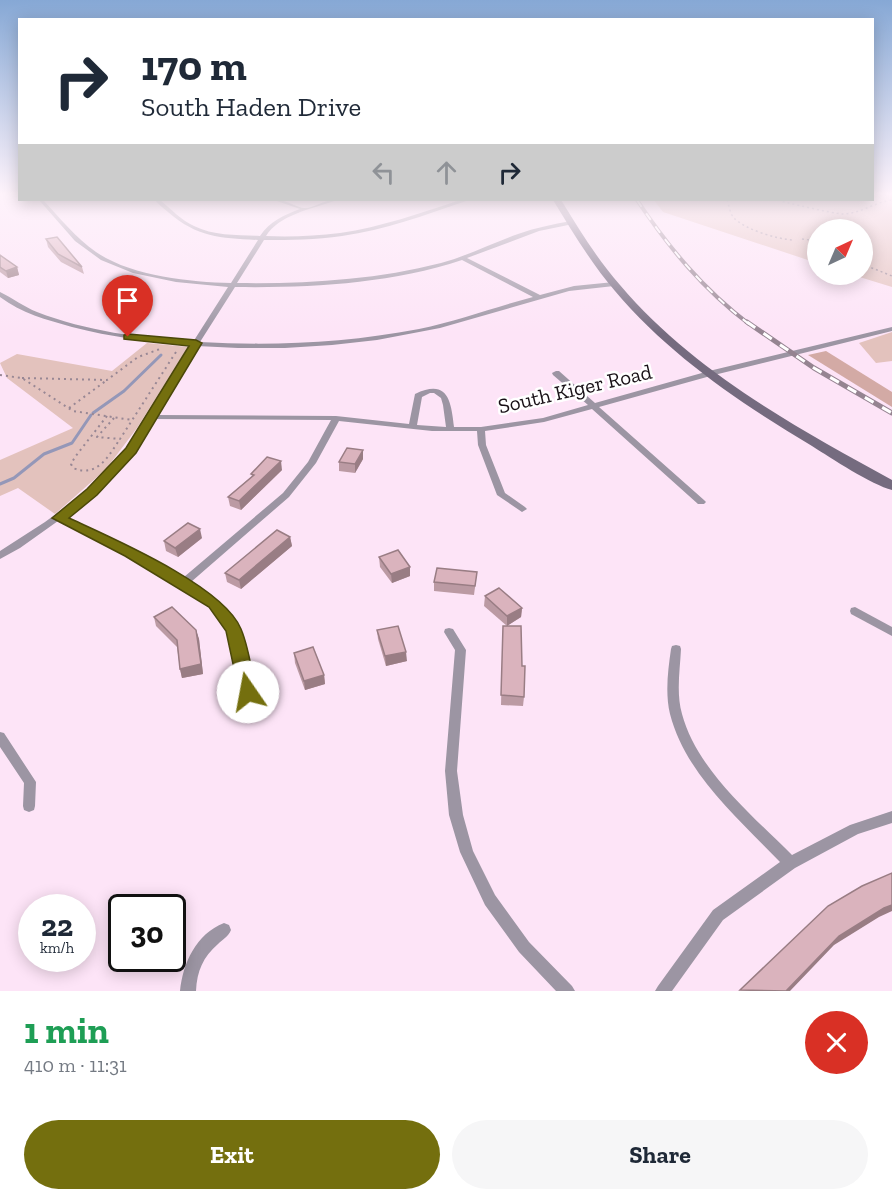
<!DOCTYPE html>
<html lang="en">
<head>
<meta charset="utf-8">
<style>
  :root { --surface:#fff; --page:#f6f6f7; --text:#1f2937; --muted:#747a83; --accent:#746f0e }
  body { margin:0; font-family:"Zilla Slab",serif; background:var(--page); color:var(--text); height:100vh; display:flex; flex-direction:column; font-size:22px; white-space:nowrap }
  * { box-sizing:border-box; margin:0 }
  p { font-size:20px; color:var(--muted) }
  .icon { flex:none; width:33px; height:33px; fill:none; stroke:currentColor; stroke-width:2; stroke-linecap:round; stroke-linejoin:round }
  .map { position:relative; height:991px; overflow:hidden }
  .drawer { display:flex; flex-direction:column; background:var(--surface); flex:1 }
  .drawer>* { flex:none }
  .top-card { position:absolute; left:18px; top:18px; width:856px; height:183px; border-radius:0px; box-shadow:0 3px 15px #0003; background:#fff; color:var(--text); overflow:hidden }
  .needle { width:39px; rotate:44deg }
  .fabs { position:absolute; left:807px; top:219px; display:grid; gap:12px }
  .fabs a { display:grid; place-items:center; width:66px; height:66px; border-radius:50%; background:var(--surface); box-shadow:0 3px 15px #0003; font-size:30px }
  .speed { position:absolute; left:18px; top:894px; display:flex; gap:12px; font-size:30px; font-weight:700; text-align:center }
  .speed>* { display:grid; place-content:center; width:78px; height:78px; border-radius:50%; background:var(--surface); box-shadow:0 3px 15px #0003; line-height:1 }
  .speed small { font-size:15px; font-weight:400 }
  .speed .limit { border:3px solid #111; border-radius:9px; background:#fff; color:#111 }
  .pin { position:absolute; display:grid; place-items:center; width:51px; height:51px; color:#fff; margin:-62px -26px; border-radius:50% 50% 50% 0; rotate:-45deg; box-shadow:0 0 6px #0007 }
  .pin .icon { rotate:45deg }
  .me { position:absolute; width:66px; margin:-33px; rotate:348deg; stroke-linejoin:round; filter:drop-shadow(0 0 4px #0008) }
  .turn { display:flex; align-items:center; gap:21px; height:126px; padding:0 24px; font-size:27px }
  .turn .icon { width:78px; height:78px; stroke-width:2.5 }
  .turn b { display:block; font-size:42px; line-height:51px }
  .lanes { display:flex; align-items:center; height:57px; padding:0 24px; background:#0003; justify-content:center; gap:30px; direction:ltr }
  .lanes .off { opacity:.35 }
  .round { display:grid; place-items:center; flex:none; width:63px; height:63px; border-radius:32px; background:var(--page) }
  .overview { display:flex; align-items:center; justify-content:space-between; height:102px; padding:0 24px }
  h1 { font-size:36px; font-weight:700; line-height:45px; color:#1e9e55 }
  .primary-button { display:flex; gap:12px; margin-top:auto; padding:12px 24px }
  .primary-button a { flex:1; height:69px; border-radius:36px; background:var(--accent); color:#fff; font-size:24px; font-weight:700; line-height:69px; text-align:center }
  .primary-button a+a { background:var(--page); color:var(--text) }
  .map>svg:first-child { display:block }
  .green { fill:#e3c2bd }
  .forest { fill:#d3aaa5 }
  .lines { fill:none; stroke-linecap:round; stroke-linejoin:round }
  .stream { stroke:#9497b8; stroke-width:3 }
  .path-far1 { stroke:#988794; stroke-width:1.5; stroke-dasharray:2 3; stroke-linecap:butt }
  .path { stroke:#988794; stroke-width:2; stroke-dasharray:2 4; stroke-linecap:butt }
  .minor { fill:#9c95a3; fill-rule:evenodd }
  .secondary { fill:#756b7f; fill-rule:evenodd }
  .rail-far1-casing { stroke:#958491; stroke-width:4 }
  .rail-casing { stroke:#958491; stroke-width:5 }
  .rail-far1 { stroke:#fff; stroke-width:2; stroke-dasharray:8; stroke-linecap:butt }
  .rail { stroke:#fff; stroke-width:3; stroke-dasharray:10; stroke-linecap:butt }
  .wall { fill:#bb9aa3 }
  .shaded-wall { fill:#997d84 }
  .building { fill:#dab3bd; stroke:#997d84; stroke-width:1.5 }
  .route { fill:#746f0e; stroke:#4b4809; stroke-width:1.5 }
  .labels { text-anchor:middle; stroke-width:5; stroke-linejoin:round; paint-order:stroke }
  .street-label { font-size:21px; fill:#181016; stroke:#fff }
</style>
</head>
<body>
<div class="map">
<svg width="892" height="991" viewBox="0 0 892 991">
  <rect width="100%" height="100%" fill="#fde4f7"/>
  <g class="green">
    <polygon points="873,195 892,195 892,287 853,275 862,274 862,230 818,230 817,263 663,212 654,200 873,200"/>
    <polygon points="892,332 892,361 876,363 859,343"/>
    <polygon points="147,343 188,347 137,428 106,469 55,514 18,488 0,496 0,460 73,428 7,378 0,363 17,354 112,371"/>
  </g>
  <polygon class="forest" points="826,351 892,392 892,407 808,355"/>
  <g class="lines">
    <g class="stream">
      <polyline points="93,413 124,391 161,355"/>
      <polyline points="0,484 14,478 44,454 72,443 91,415"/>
    </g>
    <g class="path-far1">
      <path d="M727 200C729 205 730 214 734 218 746 230 777 239 793 240"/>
      <path d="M778 200C782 202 836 214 842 214 860 214 875 202 892 200"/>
      <polyline points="802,239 818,241"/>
      <polyline points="862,264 892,276"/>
    </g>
    <g class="path">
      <polyline points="0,375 22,378 73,411 132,420"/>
      <polyline points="22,378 107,380 138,357 160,349"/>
      <polyline points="69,408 107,380"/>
      <path d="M107 416 75 457 71 464 73 468C97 478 108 457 120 439"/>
      <polyline points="114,418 97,437 120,439 176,352 174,350"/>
    </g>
    <g class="minor">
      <path d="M39 200H43C60 218 76 238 96 252 131 276 189 282 231 283L258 240C221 238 198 238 168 212 163 208 158 204 155 200H160C171 209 181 220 194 226 214 236 239 235 260 236 270 221 284 215 300 209L277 201V200C287 200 297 208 305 208 314 208 324 200 334 200V201C311 209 279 215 266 236 291 237 315 236 340 233 381 227 421 213 460 200H466V201C425 215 385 230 342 236 316 240 290 240 264 240L237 283C305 284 375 280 441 263 467 256 492 243 518 234 535 228 553 224 571 221L573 222V224L539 231 467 258 540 295 574 286 614 282 617 284 614 286 569 291 440 328 377 340 332 345 285 348H238L197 346 155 415 336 416 409 424 415 394C447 379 451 399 454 427H481L543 418 588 405 553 375 552 373 556 371H559L595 403 709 371 892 327V331L714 375 599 407 704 500 706 502 704 504H698L592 409 544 422 485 431 486 445 505 493 525 507 527 509 522 512 497 495 478 445 477 431H432L339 421 316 463 289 497 191 582C212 596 233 613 242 637 248 654 250 674 254 692L252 695 248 697 244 695 242 692C238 672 238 647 227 629 216 610 198 598 181 586 143 559 100 541 58 521L20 548 0 559V551L45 522 75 500 117 462 191 346C150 342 111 337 72 327 47 320 21 313 0 297V292C13 298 24 307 37 312 86 331 141 338 193 342L228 287 176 282 133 273 101 260 75 241ZM462 260 533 297C495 307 458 321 419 329 346 343 273 346 200 342L235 287C310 288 389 284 462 260ZM430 393H434L441 398 443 405 446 427 417 425 422 397ZM152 419 331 420 308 462 283 493 184 577 132 549 64 517 95 492 123 466Z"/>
      <polygon points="855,607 892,627 892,636 851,614 850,611 851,608"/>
      <polygon points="449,628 453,629 466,650 457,771 463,815 473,851 495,895 529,942 572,986 575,991 556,991 519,952 485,905 460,852 449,815 445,771 455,650 444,632 445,629"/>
      <path d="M676 645 680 646 681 649C680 670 676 693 682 714 697 770 752 815 792 855L850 825 892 811V823L858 834 795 868 723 920 672 991H655L658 986 713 910 780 862C739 819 686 775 670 714 665 693 668 670 671 649L672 646Z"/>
      <polygon points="0,732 4,733 36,782 35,806 34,810 29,812 24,810 23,806 24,783 0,747"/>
      <path d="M224 923 229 925 231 930C228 937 223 939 218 944 203 957 197 971 196 991H180C183 963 196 934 224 923Z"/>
    </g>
    <path class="secondary" d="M553 200H561C579 229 597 259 620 285 693 371 795 427 892 480V490C872 485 831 458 812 446 740 403 669 355 615 291 591 263 572 231 553 200Z"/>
    <defs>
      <path id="rail-far1" d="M637 200C669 248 703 289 749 324"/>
      <polyline id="rail" points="747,322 814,368 892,413"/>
    </defs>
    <use href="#rail-far1" class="rail-far1-casing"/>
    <use href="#rail" class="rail-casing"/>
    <use href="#rail-far1" class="rail-far1"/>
    <use href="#rail" class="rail"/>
  </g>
  <g class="wall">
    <polygon points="46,239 82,267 84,274 61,262 48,247"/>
    <polygon points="0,255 17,267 19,275 8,278 0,272"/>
    <polygon points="363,459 355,473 339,471 339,462"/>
    <polygon points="282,470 241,510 230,506 228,497 252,476 251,474"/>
    <polygon points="290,537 292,546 241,589 227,582 225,573"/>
    <polygon points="202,538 178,557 166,551 164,541"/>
    <polygon points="379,557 410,567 410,576 392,583 380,567"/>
    <polygon points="477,572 474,595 434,591 434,582"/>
    <polygon points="485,596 522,608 521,617 507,626 484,606"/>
    <polygon points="154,617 196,630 199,639 203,674 182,678 180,669 177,647 156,626"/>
    <polygon points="503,626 524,697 523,706 501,705"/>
    <polygon points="377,630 407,661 386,666 378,639"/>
    <polygon points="294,653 324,675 325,684 305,690 295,663"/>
  </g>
  <g class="shaded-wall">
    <polygon points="17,267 19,275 8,278 6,271"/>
    <polygon points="363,450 363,459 355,473 355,464"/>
    <polygon points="281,461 282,470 241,510 239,501"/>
    <polygon points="200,529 202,538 178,557 175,548"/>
    <polygon points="290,537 292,546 241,589 239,580"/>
    <polygon points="410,567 410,576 392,583 391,574"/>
    <polygon points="522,608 521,617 507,626 507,616"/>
    <polygon points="196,630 199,639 203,674 182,678 180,669"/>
    <polygon points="406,652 407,661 386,666 385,656"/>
    <polygon points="324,675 325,684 305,690 304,681"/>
    <polygon points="892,905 892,911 879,917 834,945 790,991 786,991 839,936 884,908"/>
  </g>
  <g class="building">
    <polygon points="57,237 82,267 58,254 46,239"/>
    <polygon points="0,255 17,267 6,271 0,267"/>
    <polygon points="347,448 363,450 355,464 339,462"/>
    <polygon points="267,457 281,461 239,501 228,497 254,475 251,474"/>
    <polygon points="188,523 200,529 175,548 164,541"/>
    <polygon points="277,530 290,537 239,580 225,573"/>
    <polygon points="398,550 410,567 391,574 379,557"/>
    <polygon points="437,568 477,572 475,586 434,582"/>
    <polygon points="499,588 522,608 507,616 485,596"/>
    <polygon points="172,607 196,630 201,664 180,669 177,640 154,617"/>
    <polygon points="398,626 406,652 385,656 377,630"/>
    <polygon points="503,626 521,626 522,666 525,666 524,697 501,695"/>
    <polygon points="313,647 324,675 304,681 294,653"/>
    <polygon points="892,873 892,905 884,908 839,936 786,991 740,990 828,906 862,886"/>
  </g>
  <linearGradient id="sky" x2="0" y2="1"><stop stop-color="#86a8d5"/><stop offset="0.58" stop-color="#fef3fb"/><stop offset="1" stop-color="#fef3fb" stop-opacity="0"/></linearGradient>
  <rect width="892" height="334" fill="url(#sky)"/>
  <path class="route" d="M128 334 196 340 202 343 136 453 97 495 69 518C112 538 224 586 241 629 249 648 252 672 256 692L254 697H242L239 692 226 631 209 607 125 556 52 518 87 489 126 448 189 346 124 339V335Z"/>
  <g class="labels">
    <g class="street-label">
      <text transform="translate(575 389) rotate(-13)" y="7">South Kiger Road</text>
    </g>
  </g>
</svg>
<div class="fabs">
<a><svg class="needle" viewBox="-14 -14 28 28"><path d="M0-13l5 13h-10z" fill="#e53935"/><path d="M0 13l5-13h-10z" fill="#747a83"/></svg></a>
</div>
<div class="speed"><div>22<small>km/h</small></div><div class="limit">30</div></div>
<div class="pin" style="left:128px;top:337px;background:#d93025"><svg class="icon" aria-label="arrive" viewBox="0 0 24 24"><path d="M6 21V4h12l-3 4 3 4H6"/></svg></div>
<svg class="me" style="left:248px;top:692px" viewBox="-20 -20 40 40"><circle r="19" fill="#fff"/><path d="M0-13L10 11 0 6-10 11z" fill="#746f0e"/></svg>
<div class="top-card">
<div class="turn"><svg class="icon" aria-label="right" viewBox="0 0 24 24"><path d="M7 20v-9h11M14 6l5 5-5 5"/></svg><div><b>170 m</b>South Haden Drive</div></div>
<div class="lanes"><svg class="icon off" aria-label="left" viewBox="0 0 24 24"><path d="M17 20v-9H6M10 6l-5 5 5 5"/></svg><svg class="icon off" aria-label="ahead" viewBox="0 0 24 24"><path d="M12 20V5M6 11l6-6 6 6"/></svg><svg class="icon" aria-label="right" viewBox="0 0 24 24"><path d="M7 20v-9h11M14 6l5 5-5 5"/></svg></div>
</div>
</div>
<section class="drawer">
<div class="overview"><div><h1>1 min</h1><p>410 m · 11:31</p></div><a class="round" style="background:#d93025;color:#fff"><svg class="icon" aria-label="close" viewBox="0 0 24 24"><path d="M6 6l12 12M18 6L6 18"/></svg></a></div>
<div class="primary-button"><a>Exit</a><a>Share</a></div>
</section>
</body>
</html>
